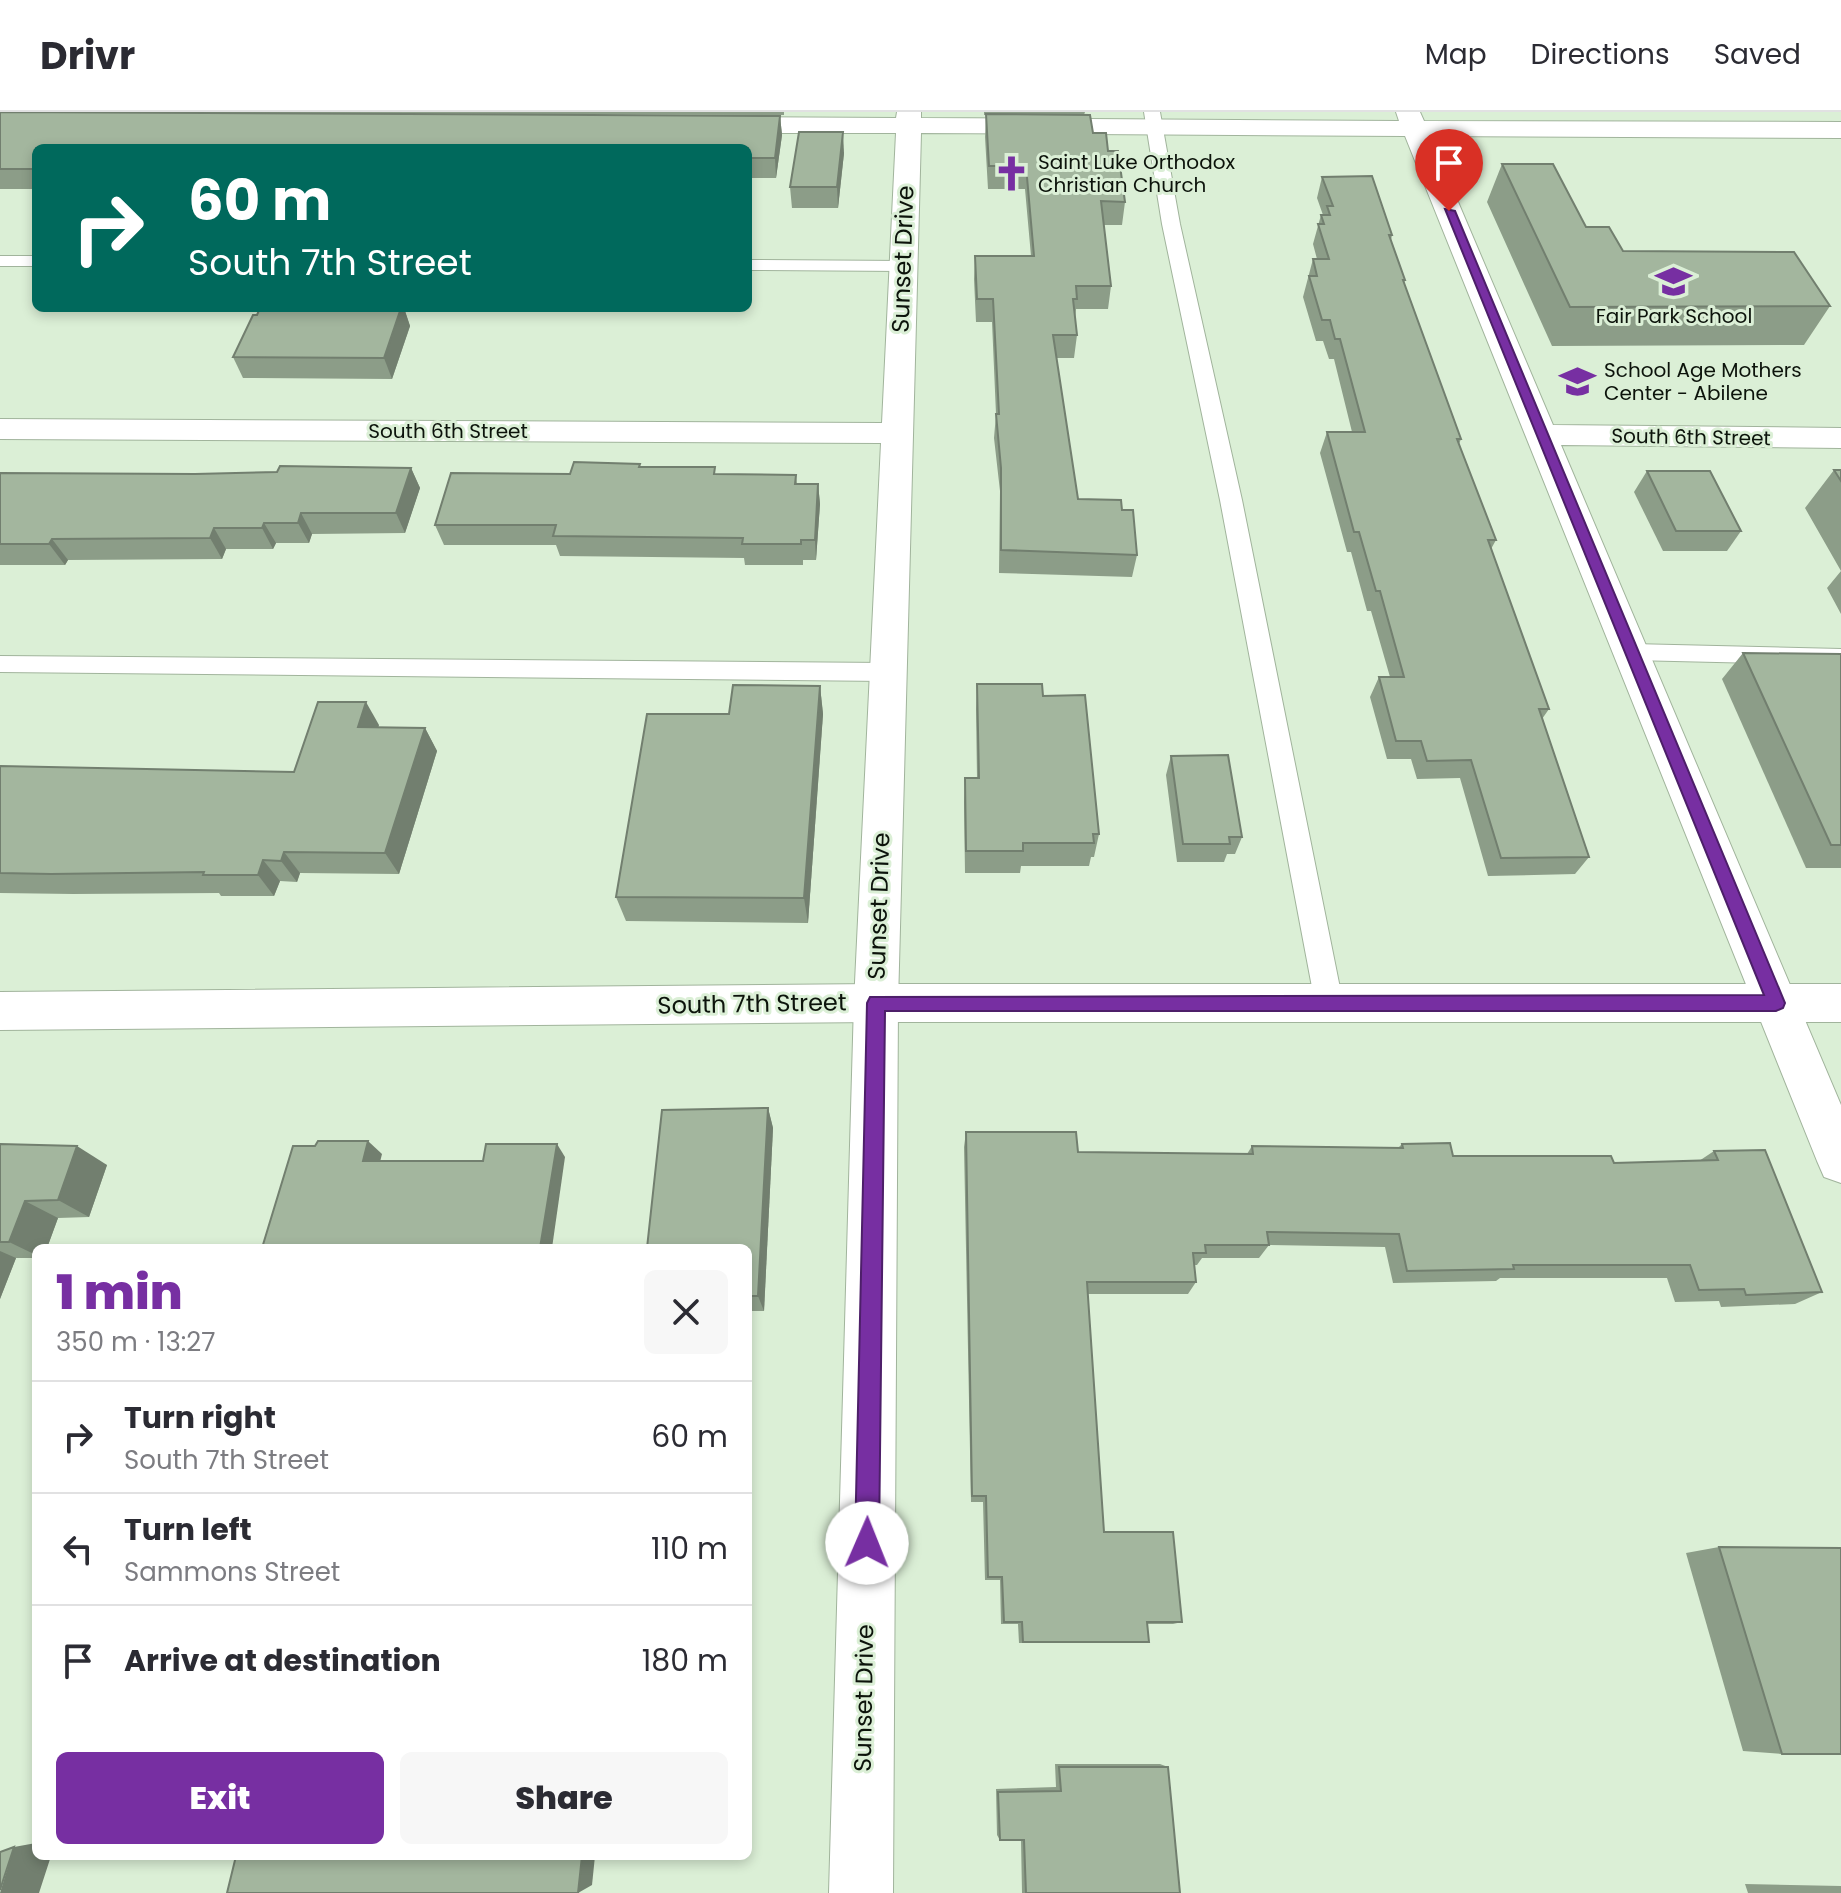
<!DOCTYPE html>
<html lang="en">
<head>
<meta charset="utf-8">
<style>
  :root { --surface:#fff; --page:#f7f7f7; --text:#2b2b33; --muted:#7c7c81; --line:#e1e1e2; --accent:#772fa2 }
  body { margin:0; font-family:Poppins,sans-serif; background:var(--page); color:var(--text); height:100vh; display:flex; flex-direction:column; font-size:30px; white-space:nowrap }
  * { box-sizing:border-box; margin:0 }
  p { font-size:26px; color:var(--muted) }
  .icon { flex:none; width:44px; height:44px; fill:none; stroke:currentColor; stroke-width:2; stroke-linecap:round; stroke-linejoin:round }
  .map { position:relative; flex:1; overflow:hidden }
  .details { position:absolute; left:32px; top:1132px; width:720px; height:616px; display:flex; flex-direction:column; background:var(--surface); border-radius:12px; box-shadow:0 4px 12px #0003 }
  .details>* { flex:none }
  .banner { position:absolute; left:32px; top:32px; width:720px; height:168px; border-radius:12px; box-shadow:0 4px 12px #0003; background:#00695c; color:#fff; overflow:hidden }
  .pin { position:absolute; display:grid; place-items:center; width:68px; height:68px; color:#fff; margin:-82px -34px; border-radius:50% 50% 50% 0; rotate:-45deg; box-shadow:0 0 8px #0007 }
  .pin .icon { rotate:45deg }
  .me { position:absolute; width:88px; margin:-44px; rotate:1deg; stroke-linejoin:round; filter:drop-shadow(0 0 6px #0008) }
  .turn { display:flex; align-items:center; gap:28px; height:168px; padding:0 24px; font-size:36px }
  .turn .icon { width:104px; height:104px; stroke-width:2.5 }
  .turn b { display:block; font-size:56px; line-height:68px }
  .round { display:grid; place-items:center; flex:none; width:84px; height:84px; border-radius:12px; background:var(--page) }
  .overview { display:flex; align-items:center; justify-content:space-between; height:136px; padding:0 24px }
  h1 { font-size:48px; font-weight:800; line-height:60px; color:var(--accent) }
  .action { display:flex; gap:16px; margin-top:auto; padding:16px 24px }
  .action a { flex:1; height:92px; border-radius:12px; background:var(--accent); color:#fff; font-size:32px; font-weight:800; line-height:92px; text-align:center }
  .action a+a { background:var(--page); color:var(--text) }
  ul { padding:0; list-style:none }
  li { display:flex; align-items:center; gap:24px; height:112px; padding:0 24px; border-top:2px solid var(--line) }
  li div { flex:1 }
  li b { display:block; font-size:30px }
  li em { font-style:normal }
  header { display:flex; align-items:center; gap:48px; box-sizing:border-box; height:112px; padding:0 40px; background:var(--surface); border-bottom:2px solid var(--line) }
  header strong { font-size:38px }
  nav { display:flex; gap:44px; margin-inline-start:auto; font-size:28px }
  .map>svg:first-child { display:block }
  .lines { fill:none; stroke-linecap:round; stroke-linejoin:round }
  .service-casing { stroke:#a1b49c; stroke-width:2 }
  .minor-casing { stroke:#a1b49c; stroke-width:2 }
  .secondary-casing { stroke:#a1b49c; stroke-width:2 }
  .service { fill:#fff; fill-rule:evenodd }
  .minor { fill:#fff; fill-rule:evenodd }
  .secondary { fill:#fff; fill-rule:evenodd }
  .wall { fill:#8c9d88 }
  .shaded-wall { fill:#727f6f }
  .building { fill:#a3b69e; stroke:#727f6f; stroke-width:2 }
  .route { fill:#772fa2; stroke:#4d1f69; stroke-width:2 }
  .labels { text-anchor:middle; stroke-width:6; stroke-linejoin:round; paint-order:stroke }
  .far-poi-label { font-size:20px; fill:#0c130b; stroke:#dbefd6; text-anchor:start }
  .far-street-label { font-size:20px; fill:#0c130b; stroke:#dbefd6 }
  .street-label { font-size:24px; fill:#0c130b; stroke:#dbefd6 }
</style>
</head>
<body>
<header>
<strong>Drivr</strong>
<nav><a>Map</a><a>Directions</a><a>Saved</a></nav>
</header>
<div class="map">
<svg width="1841" height="1781" viewBox="0 0 1841 1781">
  <rect width="100%" height="100%" fill="#dbefd6"/>
  <g class="lines">
    <defs>
      <g id="service">
        <polygon points="1144,0 1160,0 1180,112 1242,388 1343,891 1339,900 1329,903 1319,900 1315,891 1220,388 1162,112"/>
        <rect x="0" y="144" width="36" height="10"/>
        <polygon points="748,148 903,149 912,154 903,159 748,158"/>
        <polygon points="1632,532 1841,537 1841,553 1632,548 1624,546 1620,540 1624,534"/>
        <polygon points="0,544 887,551 895,554 899,560 895,566 887,569 0,560"/>
      </g>
      <polygon id="minor" points="897,0 921,0 921,6 1399,9 1396,0 1420,0 1424,9 1841,10 1841,26 1430,24 1553,313 1841,316 1841,336 1561,333 1841,993 1841,1071 1824,1065 1817,1049 1405,24 921,21 898,891 893,1781 829,1781 854,891 881,331 0,327 0,307 882,311 896,21 719,21 710,18 706,13 710,8 719,5 896,6"/>
      <polygon id="secondary" points="876,872 1841,872 1841,910 876,910 0,918 0,880"/>
    </defs>
    <use href="#service" class="service-casing"/>
    <use href="#minor" class="minor-casing"/>
    <use href="#secondary" class="secondary-casing"/>
    <use href="#service" class="service"/>
    <use href="#minor" class="minor"/>
    <use href="#secondary" class="secondary"/>
  </g>
  <g class="wall">
    <polygon points="0,0 780,4 782,23 776,66 748,66 748,36 36,36 36,77 0,77"/>
    <polygon points="0,0 784,0 784,3"/>
    <polygon points="984,0 1085,0 1084,3 1093,21 1108,39 1125,90 1122,113 1104,113 1111,174 1108,197 1076,197 1075,206 1077,223 1074,246 1056,246 1078,387 1122,398 1137,443 1132,465 999,461 1000,379 994,326 996,302 992,210 976,210 974,167 975,144 1031,144 1025,77 988,77 985,25 986,3 984,3"/>
    <polygon points="844,41 838,96 792,96 790,75"/>
    <polygon points="1502,52 1586,115 1623,139 1830,194 1804,233 1552,234 1487,90"/>
    <polygon points="1322,65 1392,123 1391,128 1405,168 1404,171 1461,327 1459,332 1496,428 1491,437 1549,597 1542,607 1589,745 1575,762 1488,764 1460,666 1417,667 1411,647 1387,647 1370,585 1379,565 1390,565 1371,499 1367,499 1351,440 1347,440 1320,341 1327,320 1352,320 1334,247 1329,247 1323,229 1316,229 1303,185 1313,147 1317,147 1313,132 1321,103 1323,103 1317,86"/>
    <polygon points="260,196 404,196 410,214 392,267 243,266 233,245"/>
    <polygon points="640,355 716,362 796,363 797,372 818,372 820,392 816,448 803,448 803,453 745,453 744,446 560,444 556,433 444,433 435,413 570,362"/>
    <polygon points="411,356 420,376 405,421 312,422 309,431 276,431 273,437 226,437 222,447 68,448 65,453 0,453 0,361 195,362"/>
    <polygon points="1834,358 1841,358 1841,502 1827,476 1841,459 1805,396"/>
    <polygon points="1647,359 1741,419 1727,439 1663,439 1634,380"/>
    <polygon points="1743,541 1841,542 1841,756 1806,756 1722,567"/>
    <polygon points="977,572 1043,584 1099,722 1094,745 1091,745 1089,754 1021,754 1020,761 965,761 964,690 965,666 977,666 976,597"/>
    <polygon points="820,574 823,602 808,811 626,809 616,785 729,602"/>
    <polygon points="379,613 378,615 425,616 437,639 399,762 300,761 297,770 280,769 274,784 221,784 219,781 73,782 0,781 0,654 294,660"/>
    <polygon points="1171,644 1242,725 1235,742 1227,742 1224,750 1177,750 1166,663"/>
    <polygon points="768,996 773,1016 764,1199 748,1199 748,1136"/>
    <polygon points="966,1020 1078,1040 1247,1042 1252,1034 1398,1036 1402,1032 1453,1044 1614,1051 1699,1049 1714,1039 1822,1180 1795,1192 1721,1195 1719,1189 1675,1190 1667,1166 1500,1166 1496,1169 1393,1171 1385,1135 1269,1133 1259,1146 1202,1146 1197,1153 1194,1153 1196,1170 1188,1182 1088,1182 1104,1420 1182,1510 1173,1512 1147,1512 1149,1530 1141,1531 1019,1531 1018,1512 1001,1512 1000,1468 985,1468 983,1390 971,1390 964,1035"/>
    <polygon points="0,1032 107,1053 89,1105 58,1106 47,1136 36,1136 36,1146 16,1146 0,1187"/>
    <polygon points="1719,1435 1782,1642 1743,1639 1686,1441"/>
    <polygon points="1055,1652 1160,1652 1168,1655 1180,1781 1022,1781 1021,1728 1000,1728 997,1723 996,1677 1056,1675"/>
    <polygon points="1745,1772 1841,1774 1841,1781 1748,1781"/>
  </g>
  <g class="shaded-wall">
    <polygon points="780,4 782,23 776,66 775,46"/>
    <polygon points="843,20 844,41 838,96 837,75"/>
    <polygon points="401,196 404,196 410,214 392,267 384,246"/>
    <polygon points="411,356 420,376 405,421 396,401"/>
    <polygon points="818,372 820,392 816,448 815,428"/>
    <polygon points="301,401 312,422 309,431 298,411"/>
    <polygon points="264,411 276,431 273,437 262,416"/>
    <polygon points="214,416 226,437 222,447 210,426"/>
    <polygon points="52,427 68,448 65,453 49,432"/>
    <polygon points="820,574 823,602 808,811 804,786"/>
    <polygon points="366,590 379,613 371,637 358,615"/>
    <polygon points="425,616 437,639 399,762 385,741"/>
    <polygon points="284,740 300,761 297,770 281,749"/>
    <polygon points="263,748 280,769 274,784 258,763"/>
    <polygon points="768,996 773,1016 764,1199 758,1184"/>
    <polygon points="368,1029 382,1042 377,1062 363,1049"/>
    <polygon points="557,1032 565,1045 552,1136 540,1136"/>
    <polygon points="77,1034 107,1053 89,1105 58,1088"/>
    <polygon points="25,1089 58,1106 47,1136 36,1136 36,1143 9,1130"/>
    <polygon points="0,1139 16,1146 0,1187"/>
    <polygon points="36,1731 36,1744 51,1744 39,1781 0,1781 14,1735"/>
    <polygon points="582,1744 595,1744 592,1773 578,1781"/>
  </g>
  <g class="building">
    <polygon points="0,0 780,4 775,46 748,46 748,36 36,36 36,57 0,57"/>
    <polygon points="986,2 1090,3 1093,21 1106,21 1108,39 1118,39 1125,90 1101,89 1111,174 1076,174 1077,187 1073,187 1077,223 1053,223 1078,387 1121,388 1122,398 1133,398 1137,443 1001,438 1001,356 996,302 999,302 993,187 977,187 975,144 1034,144 1026,54 989,54"/>
    <polygon points="799,20 843,20 837,75 790,75"/>
    <polygon points="1502,52 1553,52 1586,115 1609,115 1623,139 1794,140 1830,194 1570,195"/>
    <polygon points="1372,64 1392,123 1389,123 1405,168 1403,168 1461,327 1457,327 1496,428 1488,428 1549,597 1539,597 1589,745 1501,746 1471,648 1427,649 1421,629 1396,629 1379,565 1404,565 1380,479 1376,479 1359,420 1354,420 1327,320 1365,320 1340,227 1335,227 1330,208 1322,208 1309,164 1317,164 1313,147 1329,147 1318,112 1324,112 1321,103 1330,103 1327,94 1333,94 1322,65"/>
    <polygon points="260,196 401,196 384,246 233,245 253,203 257,203"/>
    <polygon points="574,350 640,352 639,355 715,355 714,362 796,363 795,372 818,372 815,428 801,428 801,432 742,432 743,426 553,424 556,413 435,413 451,361 570,362"/>
    <polygon points="280,354 411,356 396,401 301,401 298,411 264,411 262,416 214,416 210,426 52,427 49,432 0,432 0,361 195,362 277,360"/>
    <polygon points="1834,358 1841,358 1841,369"/>
    <polygon points="1647,359 1710,359 1741,419 1676,419"/>
    <polygon points="1743,541 1841,542 1841,733 1831,733"/>
    <polygon points="977,572 1042,572 1043,584 1085,583 1099,722 1093,722 1094,731 1023,731 1023,739 966,739 965,666 979,666"/>
    <polygon points="733,573 820,574 804,786 616,785 647,602 729,602"/>
    <polygon points="318,590 366,590 358,615 425,616 385,741 284,740 281,749 263,748 258,763 203,763 204,760 51,762 0,761 0,654 294,660"/>
    <polygon points="1228,643 1242,725 1229,725 1230,732 1183,732 1171,644"/>
    <polygon points="768,996 758,1184 748,1184 748,1136 647,1136 662,998"/>
    <polygon points="966,1020 1076,1020 1078,1040 1253,1042 1252,1034 1403,1036 1402,1032 1450,1031 1453,1044 1611,1044 1614,1051 1718,1048 1714,1039 1765,1038 1822,1180 1746,1183 1744,1177 1699,1178 1690,1153 1513,1153 1514,1157 1407,1159 1399,1122 1267,1120 1269,1133 1205,1133 1206,1141 1193,1141 1196,1170 1087,1170 1104,1420 1173,1420 1182,1510 1147,1510 1149,1530 1023,1530 1022,1510 1004,1510 1002,1465 988,1465 986,1384 972,1384"/>
    <polygon points="318,1029 368,1029 363,1049 483,1049 486,1032 557,1032 540,1136 262,1136 293,1034 315,1034"/>
    <polygon points="0,1032 77,1034 58,1088 25,1089 9,1130 0,1130"/>
    <polygon points="1719,1435 1841,1436 1841,1642 1782,1642"/>
    <polygon points="1059,1655 1168,1655 1180,1781 1026,1781 1024,1728 1000,1728 998,1680 1061,1679"/>
    <polygon points="14,1735 0,1778 0,1740"/>
    <polygon points="236,1744 582,1744 578,1781 227,1781"/>
  </g>
  <polygon class="route" points="1445,97 1455,99 1785,891 1783,896 1776,899 885,899 879,1431 875,1439 867,1443 859,1439 855,1431 867,891 870,885 1764,883"/>
  <defs>
    <symbol id="church-bare" viewBox="-9 -9 18 18"><path d="M-1.2-6h2.4v3.5h3.3v2.4h-3.3V6h-2.4V-.1h-3.3v-2.4h3.3Z" fill="#772fa2" stroke="#dbefd6" stroke-width="2.5" paint-order="stroke"/></symbol>
    <symbol id="school-bare" viewBox="-9 -9 18 18"><path d="M0-5L7-2L0 1L-7-2ZM-4 1L0 2.5L4 1V4Q0 6-4 4Z" fill="#772fa2" stroke="#dbefd6" stroke-width="2.5" paint-order="stroke"/></symbol>
  </defs>
  <g fill-rule="evenodd">
    <use href="#church-bare" x="986" y="36" width="51" height="51"/>
    <use href="#school-bare" x="1648" y="144" width="51" height="51"/>
    <use href="#school-bare" x="1552" y="244" width="51" height="51"/>
  </g>
  <g class="labels">
    <g class="far-poi-label">
      <text x="1038" y="57">Saint Luke Orthodox<tspan x="1038" dy="23">Christian Church</tspan></text>
      <text x="1674" y="211" text-anchor="middle">Fair Park School</text>
      <text x="1604" y="265">School Age Mothers<tspan x="1604" dy="23">Center - Abilene</tspan></text>
    </g>
    <g class="far-street-label">
      <text x="448" y="326">South 6th Street</text>
      <text transform="translate(1691 325) rotate(1)" y="7">South 6th Street</text>
    </g>
    <g class="street-label">
      <text transform="translate(903 147) rotate(-88)" y="8">Sunset Drive</text>
      <text transform="translate(879 794) rotate(-88)" y="8">Sunset Drive</text>
      <text transform="translate(752 892) rotate(-1)" y="8">South 7th Street</text>
      <text transform="translate(864 1586) rotate(-89)" y="8">Sunset Drive</text>
    </g>
  </g>
</svg>
<div class="pin" style="left:1449px;top:99px;background:#d93025"><svg class="icon" aria-label="arrive" viewBox="0 0 24 24"><path d="M6 21V4h12l-3 4 3 4H6"/></svg></div>
<svg class="me" style="left:867px;top:1431px" viewBox="-20 -20 40 40"><circle r="19" fill="#fff"/><path d="M0-13L10 11 0 6-10 11z" fill="#772fa2"/></svg>
<div class="banner">
<div class="turn"><svg class="icon" aria-label="right" viewBox="0 0 24 24"><path d="M7 20v-9h11M14 6l5 5-5 5"/></svg><div><b>60 m</b>South 7th Street</div></div>
</div>
<section class="details">
<div class="overview"><div><h1>1 min</h1><p>350 m · 13:27</p></div><a class="round"><svg class="icon" aria-label="close" viewBox="0 0 24 24"><path d="M6 6l12 12M18 6L6 18"/></svg></a></div>
<ul>
<li><svg class="icon" aria-label="right" viewBox="0 0 24 24"><path d="M7 20v-9h11M14 6l5 5-5 5"/></svg><div><b>Turn right</b><p>South 7th Street</p></div><em>60 m</em></li>
<li><svg class="icon" aria-label="left" viewBox="0 0 24 24"><path d="M17 20v-9H6M10 6l-5 5 5 5"/></svg><div><b>Turn left</b><p>Sammons Street</p></div><em>110 m</em></li>
<li><svg class="icon" aria-label="arrive" viewBox="0 0 24 24"><path d="M6 21V4h12l-3 4 3 4H6"/></svg><div><b>Arrive at destination</b></div><em>180 m</em></li>
</ul>
<div class="action"><a>Exit</a><a>Share</a></div>
</section>
</div>
</body>
</html>
